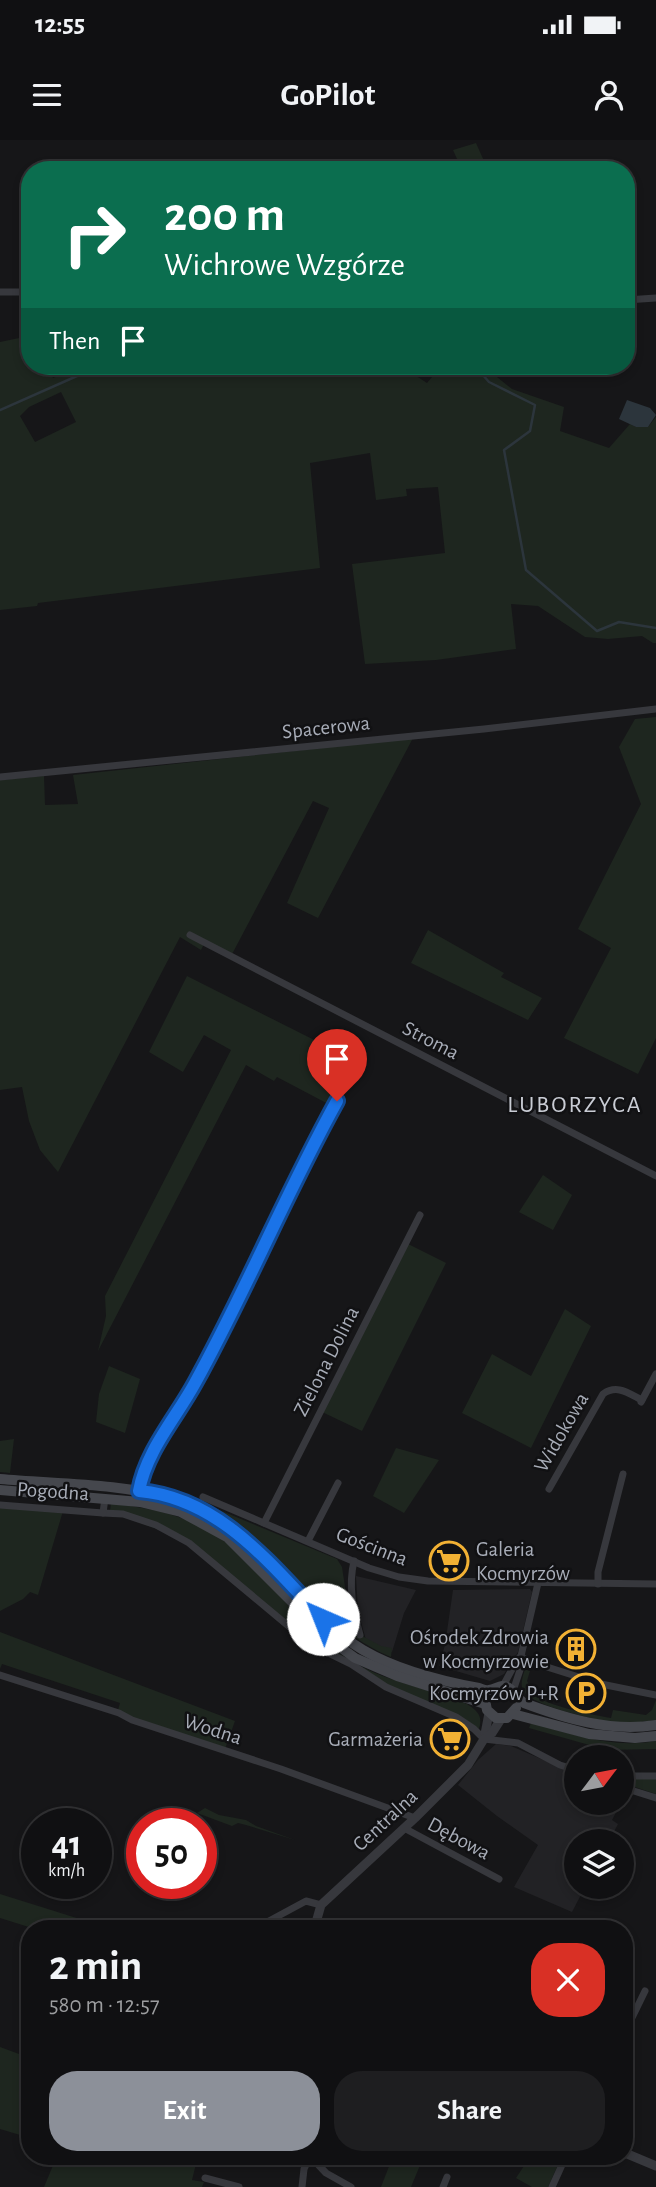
<!DOCTYPE html>
<html lang="en">
<head>
<meta charset="utf-8">
<style>
  :root { --surface:#101012; --page:#1e1e20; --text:#f1f3f6; --muted:#9c9d9f; --line:#303032; --accent:#8c9099 }
  body { margin:0; font-family:"Alegreya Sans",sans-serif; background:var(--page); color:var(--text); height:100vh; display:flex; flex-direction:column; font-size:26px; white-space:nowrap }
  * { box-sizing:border-box; margin:0 }
  p { font-size:23px; color:var(--muted) }
  .icon { flex:none; width:38px; height:38px; fill:none; stroke:currentColor; stroke-width:2; stroke-linecap:round; stroke-linejoin:round }
  .map { position:relative; flex:1; overflow:hidden }
  .details { position:absolute; left:21px; top:1780px; width:612px; height:245px; display:flex; flex-direction:column; background:var(--surface); border-radius:28px; box-shadow:0 4px 10px #0003,0 0 0 2px var(--line) }
  .details>* { flex:none }
  .banner { position:absolute; left:21px; top:21px; width:614px; height:214px; border-radius:28px; box-shadow:0 4px 10px #0003,0 0 0 2px var(--line); background:#0b6e4f; color:#fff; overflow:hidden }
  .needle { width:46px; rotate:58deg }
  .fabs { position:absolute; left:564px; top:1605px; display:grid; gap:14px }
  .fabs a { display:grid; place-items:center; width:70px; height:70px; border-radius:50%; background:var(--surface); box-shadow:0 4px 10px #0003,0 0 0 2px var(--line); font-size:35px }
  .speed { position:absolute; left:21px; top:1668px; display:flex; gap:14px; font-size:35px; font-weight:700; text-align:center }
  .speed>* { display:grid; place-content:center; width:91px; height:91px; border-radius:50%; background:var(--surface); box-shadow:0 4px 10px #0003,0 0 0 2px var(--line); line-height:1 }
  .speed small { font-size:18px; font-weight:400 }
  .speed .limit { border:10px solid #d22; background:#fff; color:#111 }
  .pin { position:absolute; display:grid; place-items:center; width:60px; height:60px; color:#fff; margin:-72px -30px; border-radius:50% 50% 50% 0; rotate:-45deg; box-shadow:0 0 7px #0007 }
  .pin .icon { rotate:45deg }
  .me { position:absolute; width:77px; margin:-38px; rotate:316deg; stroke-linejoin:round; filter:drop-shadow(0 0 5px #0008) }
  .turn { display:flex; align-items:center; gap:24px; height:147px; padding:0 28px; font-size:32px }
  .turn .icon { width:91px; height:91px; stroke-width:2.5 }
  .turn b { display:block; font-size:49px; line-height:60px }
  .then { display:flex; align-items:center; height:66px; padding:0 28px; background:#0003; gap:14px; font-size:26px }
  .round { display:grid; place-items:center; flex:none; width:74px; height:74px; border-radius:28px; background:var(--page) }
  .head { display:flex; align-items:center; justify-content:space-between; height:119px; padding:0 28px }
  h1 { font-size:42px; font-weight:700; line-height:52px }
  .button { display:flex; gap:14px; margin-top:auto; padding:14px 28px }
  .button a { flex:1; height:80px; border-radius:28px; background:var(--accent); color:#fff; font-size:28px; font-weight:700; line-height:80px; text-align:center }
  .button a+a { background:var(--page); color:var(--text) }
  .status { display:flex; justify-content:space-between; align-items:center; height:49px; padding:0 35px; background:var(--surface); direction:ltr }
  .status svg { height:19px; fill:currentColor }
  header { display:flex; justify-content:space-between; align-items:center; height:91px; padding:0 28px; background:var(--surface); font-size:32px; font-weight:700 }
  .map>svg:first-child { display:block }
  .built { fill:#222225 }
  .green { fill:#1e261f; fill-rule:evenodd }
  .water { fill:#2c353c }
  .lines { fill:none; stroke-linecap:round; stroke-linejoin:round }
  .stream { stroke:#2c353c; stroke-width:2.5 }
  .minor { stroke:#37383d; stroke-width:7 }
  .tertiary { stroke:#37383d; stroke-width:9 }
  .secondary { stroke:#45474d; stroke-width:10 }
  .route-casing { stroke:#114b97; stroke-width:18 }
  .route { stroke:#1a73e8; stroke-width:12 }
  .labels { text-anchor:middle; stroke-width:5; stroke-linejoin:round; paint-order:stroke }
  .street-label { font-size:21px; fill:#a8adb8; stroke:#111113 }
  .poi-label { font-size:21px; fill:#a8adb8; stroke:#111113; text-anchor:end }
  .quarter-label { font-size:24px; letter-spacing:2px; fill:#c9ccd4; stroke:#111113 }
</style>
</head>
<body>
<div class="status"><b>12:55</b><svg viewBox="0 0 49 12"><path d="M0 12V9h3v3zM5 12V6h3v6zM10 12V3h3v9zM15 12V0h3v12zM26 1h20v11H26zM47 4h2v5h-2z"/></svg></div>
<header><svg class="icon" aria-label="menu" viewBox="0 0 24 24"><path d="M4 6h16M4 12h16M4 18h16"/></svg>GoPilot<svg class="icon" aria-label="person" viewBox="0 0 24 24"><circle cx="12" cy="8" r="4"/><path d="M4 21q1-7 8-7t8 7"/></svg></header>
<div class="map">
<svg width="656" height="2047" viewBox="0 0 656 2047">
  <rect width="100%" height="100%" fill="#161618"/>
  <g class="built">
    <polygon points="356,1436 416,1450 404,1473 392,1512 366,1500 358,1471"/>
    <polygon points="530,1449 532,1452 518,1512 504,1534 490,1541 439,1526 445,1505 453,1450"/>
    <polygon points="496,1604 511,1606 576,1634 576,1662 621,1663 612,1680 618,1684 609,1701 576,1701 576,1746 585,1747 572,1772 514,1747 538,1705 497,1676 458,1645 478,1620"/>
  </g>
  <g class="green">
    <polygon points="476,3 488,30 462,30 453,10"/>
    <path d="M24 197 30 198V226H48L53 238 79 226H401L427 243 441 226H488V234L497 237 512 249 564 267 560 291 609 308 630 284 636 287H648L656 277V503H653L642 496 608 499 585 497 538 466 511 464 516 509 436 520 365 524 352 424 445 413 438 347 406 349 407 356 376 360 370 313 310 323 320 428 38 463 37 466 0 470V202ZM61 252 76 282 35 302 20 276 29 267Z"/>
    <polygon points="656,577 656,898 638,934 564,898 611,808 578,789 641,664 619,607 635,579"/>
    <polygon points="413,598 318,778 287,763 329,668 313,661 230,818 204,804 201,810 180,797 58,1032 40,1010 29,981 22,947 0,950 0,640 44,636 45,665 78,664 73,635"/>
    <polygon points="428,790 504,833 501,837 542,858 528,880 411,823"/>
    <polygon points="187,836 360,923 332,966 277,937 274,941 246,925 98,1211 106,1176 105,1156 231,910 204,895 183,932 149,912"/>
    <polygon points="543,1035 572,1055 553,1090 519,1072"/>
    <polygon points="408,1104 446,1123 362,1291 320,1271"/>
    <polygon points="565,1169 591,1186 531,1308 462,1273 492,1214 531,1236"/>
    <polygon points="109,1226 140,1239 125,1293 96,1282 99,1254"/>
    <polygon points="14,1299 10,1333 0,1332 0,1301"/>
    <polygon points="396,1308 439,1320 404,1373 373,1356"/>
    <path d="M200 1362 337 1419 342 1427 351 1487 353 1491 381 1506 392 1508 391 1517C329 1492 293 1434 245 1391 231 1378 216 1370 200 1362Z"/>
    <path d="M111 1363C146 1368 181 1373 212 1393 260 1422 289 1476 335 1510 375 1541 421 1545 467 1564 478 1571 484 1577 478 1591L387 1546 310 1502 190 1402 110 1371Z"/>
    <polygon points="0,1367 63,1371 38,1455 30,1452 23,1459 0,1471"/>
    <polygon points="0,1492 235,1581 225,1609 117,1574 120,1563 2,1524 0,1529"/>
    <path d="M525 1529 530 1531 527 1541 530 1546 529 1552C546 1566 588 1574 611 1578L613 1570 646 1575 652 1570 656 1560V1580C642 1582 627 1584 613 1582 595 1580 529 1565 523 1550 520 1543 523 1536 525 1529Z"/>
    <path d="M531 1583C574 1594 611 1609 656 1601V1609L607 1610 529 1588Z"/>
    <polygon points="622,1638 656,1639 656,1654 623,1643"/>
    <polygon points="205,1668 219,1675 246,1680 256,1686 295,1700 246,1685 238,1683 232,1686 197,1673"/>
    <polygon points="0,1754 102,1786 110,1788 32,1788 0,1778"/>
    <polygon points="0,1907 30,1918 30,1998 0,1989"/>
    <polygon points="57,2016 198,2016 192,2040 204,2042 202,2047 44,2047"/>
    <polygon points="393,2016 418,2016 423,2018 411,2047 381,2047"/>
    <polygon points="528,2016 562,2016 548,2047 532,2047 516,2038 528,2020"/>
  </g>
  <polygon class="water" points="627,260 650,268 656,275 648,287 636,287 619,279"/>
  <g class="lines">
    <g class="stream">
      <polyline points="475,226 489,242 535,265 530,291 504,310 526,430 597,491 619,482 656,488"/>
      <polyline points="0,270 86,232 95,226"/>
    </g>
    <g class="minor">
      <polyline points="0,152 30,152"/>
      <polyline points="626,160 656,158"/>
      <polyline points="0,637 484,589 656,569"/>
      <polyline points="190,795 656,1036"/>
      <polyline points="641,1262 656,1234"/>
      <path d="M549 1349 603 1254C617 1244 628 1253 642 1260"/>
      <path d="M140 1351C146 1309 179 1275 198 1238 246 1146 287 1051 337 961"/>
      <polyline points="203,1357 369,1428 399,1437 428,1441 656,1444"/>
      <polyline points="105,1358 103,1373 123,1374 156,1385 189,1403 310,1504 351,1524 386,1547 456,1577 474,1589 484,1599 518,1603 560,1625 576,1630"/>
      <polyline points="0,1365 103,1373"/>
      <polyline points="264,1383 420,1075"/>
      <polyline points="308,1401 338,1343"/>
      <path d="M354 1421C348 1446 353 1470 360 1495"/>
      <polyline points="598,1444 598,1432 623,1334"/>
      <polyline points="521,1516 528,1521 601,1544 656,1555"/>
      <polyline points="0,1535 119,1573 132,1580 281,1629 415,1678"/>
      <polyline points="503,1546 517,1520 521,1516"/>
      <polyline points="513,1551 522,1524 521,1516 538,1443"/>
      <polyline points="621,1636 656,1636"/>
      <polyline points="621,1647 656,1658"/>
      <polyline points="404,1688 499,1739"/>
      <polyline points="256,1788 306,1761 321,1765"/>
      <polyline points="625,1892 645,1851"/>
      <polyline points="310,2016 326,2033 351,2047"/>
      <polyline points="205,2038 239,2047"/>
      <polyline points="302,2047 304,2029 310,2016"/>
      <polyline points="443,2047 447,2037"/>
      <polyline points="552,2047 566,2016"/>
    </g>
    <g class="tertiary">
      <polyline points="484,1599 489,1573"/>
      <polyline points="317,1788 317,1779 321,1765 415,1678 468,1625 484,1599 492,1593 501,1579"/>
      <polyline points="401,1788 412,1786 423,1788"/>
      <polyline points="625,2013 656,2026"/>
    </g>
    <g class="secondary">
      <path d="M0 1339C55 1344 122 1343 174 1359 205 1367 232 1386 255 1408 291 1442 320 1484 363 1510 397 1530 441 1541 479 1548 482 1549 486 1551 489 1550 497 1549 501 1543 509 1548 516 1552 517 1559 524 1563 567 1579 610 1592 656 1585"/>
      <polyline points="0,1350 140,1362 181,1372 227,1397 329,1499 355,1518 397,1536 485,1564"/>
      <polyline points="485,1560 487,1570 496,1578 507,1578 516,1568"/>
      <polyline points="513,1574 589,1594 635,1598 656,1596"/>
    </g>
  </g>
  <g class="lines">
    <defs>
      <path id="route" d="M323 1479C271 1425 220 1358 139 1351 146 1311 176 1278 195 1243 246 1151 286 1053 337 961"/>
    </defs>
    <use href="#route" class="route-casing"/>
    <use href="#route" class="route"/>
  </g>
  <defs>
    <symbol id="supermarket-ring" viewBox="-11 -11 22 22"><circle r="9.5" fill="#111113" stroke="#f2b134" stroke-width="1.5"/><path d="M-6-5.5h2.5l.6 2H6L4.5 2H-2.5L-4.4-4H-6ZM-1.5 3.2a1.3 1.3 0 1 0 .1 0ZM3 3.2a1.3 1.3 0 1 0 .1 0Z" fill="#f2b134"/></symbol>
    <symbol id="building-ring" viewBox="-11 -11 22 22"><circle r="9.5" fill="#111113" stroke="#f2b134" stroke-width="1.5"/><path d="M-4-6H4V6H1V3H-1V6H-4ZM-2.5-4.3h1.7v1.8h-1.7ZM.8-4.3h1.7v1.8H.8ZM-2.5-1h1.7V.8h-1.7ZM.8-1h1.7V.8H.8Z" fill="#f2b134"/></symbol>
    <symbol id="parking-ring" viewBox="-11 -11 22 22"><circle r="9.5" fill="#111113" stroke="#f2b134" stroke-width="1.5"/><path d="M-3.5-5.5H1a3.5 3.5 0 0 1 0 7H-1V5.5H-3.5ZM-1-3.4V-.6H.8a1.4 1.4 0 0 0 0-2.8Z" fill="#f2b134"/></symbol>
  </defs>
  <g fill-rule="evenodd">
    <use href="#supermarket-ring" x="427" y="1399" width="44" height="44"/>
    <use href="#building-ring" x="554" y="1487" width="44" height="44"/>
    <use href="#parking-ring" x="564" y="1531" width="44" height="44"/>
    <use href="#supermarket-ring" x="428" y="1577" width="44" height="44"/>
  </g>
  <g class="labels">
    <g class="street-label">
      <text transform="translate(326 587) rotate(-6)" y="7">Spacerowa</text>
      <text transform="translate(431 900) rotate(27)" y="7">Stroma</text>
      <text transform="translate(326 1221) rotate(-63)" y="7">Zielona Dolina</text>
      <text transform="translate(561 1292) rotate(-60)" y="7">Widokowa</text>
      <text transform="translate(53 1351) rotate(4)" y="7">Pogodna</text>
      <text transform="translate(372 1406) rotate(21)" y="7">Gościnna</text>
      <text transform="translate(213 1589) rotate(18)" y="7">Wodna</text>
      <text transform="translate(385 1680) rotate(-43)" y="7">Centralna</text>
      <text transform="translate(459 1698) rotate(28)" y="7">Dębowa</text>
    </g>
    <g class="poi-label">
      <text x="476" y="1416" text-anchor="start">Galeria<tspan x="476" dy="24">Kocmyrzów</tspan></text>
      <text x="549" y="1504">Ośrodek Zdrowia<tspan x="549" dy="24">w Kocmyrzowie</tspan></text>
      <text x="559" y="1560">Kocmyrzów P+R</text>
      <text x="423" y="1606">Garmażeria</text>
    </g>
    <g class="quarter-label">
      <text x="575" y="972">LUBORZYCA</text>
    </g>
  </g>
</svg>
<div class="fabs">
<a><svg class="needle" viewBox="-14 -14 28 28"><path d="M0-13l5 13h-10z" fill="#e53935"/><path d="M0 13l5-13h-10z" fill="#9c9d9f"/></svg></a>
<a><svg class="icon" aria-label="layers" viewBox="0 0 24 24"><path d="M12 4l9 5-9 5-9-5zM3 14l9 5 9-5"/></svg></a>
</div>
<div class="speed"><div>41<small>km/h</small></div><div class="limit">50</div></div>
<div class="pin" style="left:337px;top:961px;background:#d93025"><svg class="icon" aria-label="arrive" viewBox="0 0 24 24"><path d="M6 21V4h12l-3 4 3 4H6"/></svg></div>
<svg class="me" style="left:323px;top:1479px" viewBox="-20 -20 40 40"><circle r="19" fill="#fff"/><path d="M0-13L10 11 0 6-10 11z" fill="#1a73e8"/></svg>
<div class="banner">
<div class="turn"><svg class="icon" aria-label="right" viewBox="0 0 24 24"><path d="M7 20v-9h11M14 6l5 5-5 5"/></svg><div><b>200 m</b>Wichrowe Wzgórze</div></div>
<div class="then">Then<svg class="icon" aria-label="arrive" viewBox="0 0 24 24"><path d="M6 21V4h12l-3 4 3 4H6"/></svg></div>
</div>
<section class="details">
<div class="head"><div><h1>2 min</h1><p>580 m · 12:57</p></div><a class="round" style="background:#d93025;color:#fff"><svg class="icon" aria-label="close" viewBox="0 0 24 24"><path d="M6 6l12 12M18 6L6 18"/></svg></a></div>
<div class="button"><a>Exit</a><a>Share</a></div>
</section>
</div>
</body>
</html>
